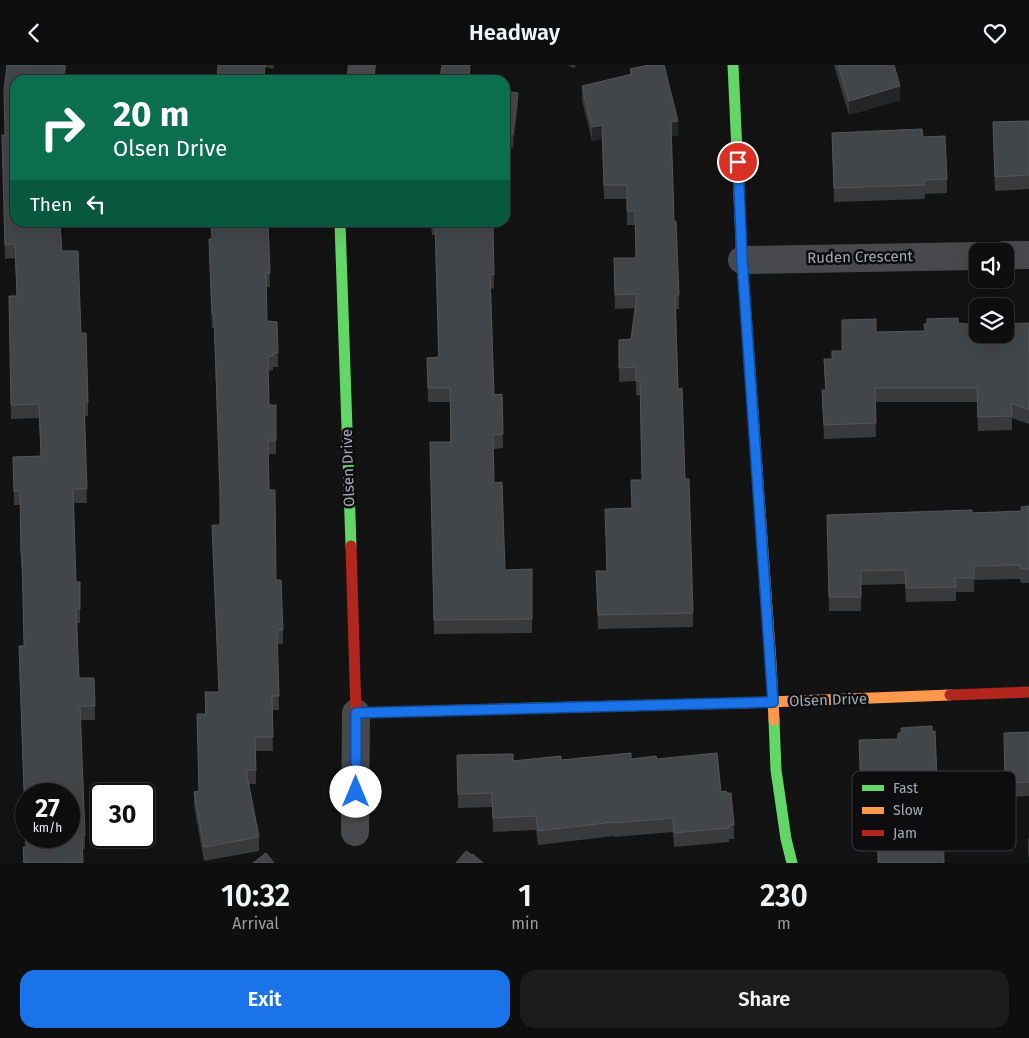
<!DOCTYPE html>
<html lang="en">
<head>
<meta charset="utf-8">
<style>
  :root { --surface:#0e0e0e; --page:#1c1c1c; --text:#f1f3f6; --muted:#9b9c9e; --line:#2e2e2e; --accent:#1a73e8 }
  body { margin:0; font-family:"Fira Sans",sans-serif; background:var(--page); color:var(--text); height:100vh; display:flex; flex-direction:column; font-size:19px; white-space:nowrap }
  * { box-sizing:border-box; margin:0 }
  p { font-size:16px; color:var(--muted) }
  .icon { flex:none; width:28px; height:28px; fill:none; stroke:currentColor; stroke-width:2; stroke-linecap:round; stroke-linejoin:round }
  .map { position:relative; height:798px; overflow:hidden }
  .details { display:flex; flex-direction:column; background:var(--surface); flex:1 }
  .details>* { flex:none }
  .banner { position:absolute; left:10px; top:10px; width:500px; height:152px; border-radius:15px; box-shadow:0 5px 20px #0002,0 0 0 1px var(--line); background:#0b6e4f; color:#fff; overflow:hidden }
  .buttons { position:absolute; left:969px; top:178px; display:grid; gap:10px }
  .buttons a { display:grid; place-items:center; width:45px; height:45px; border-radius:10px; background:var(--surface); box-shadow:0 5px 20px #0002,0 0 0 1px var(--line); font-size:25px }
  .speed { position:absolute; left:15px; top:718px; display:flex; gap:10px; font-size:25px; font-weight:700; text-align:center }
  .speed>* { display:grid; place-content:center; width:65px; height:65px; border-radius:50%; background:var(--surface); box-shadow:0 5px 20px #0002,0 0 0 1px var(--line); line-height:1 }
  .speed small { font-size:12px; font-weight:400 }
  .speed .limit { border:2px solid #111; border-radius:8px; background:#fff; color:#111 }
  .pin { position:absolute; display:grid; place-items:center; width:42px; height:42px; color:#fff; margin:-21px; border:2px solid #fff; border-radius:50%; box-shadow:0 1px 5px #0007 }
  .me { position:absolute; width:55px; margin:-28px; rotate:0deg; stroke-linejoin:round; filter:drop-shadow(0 0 4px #0008) }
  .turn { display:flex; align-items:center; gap:18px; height:105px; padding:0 20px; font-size:22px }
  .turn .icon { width:65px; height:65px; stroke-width:2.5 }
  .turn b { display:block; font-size:35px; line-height:42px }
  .then { display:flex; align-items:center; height:48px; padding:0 20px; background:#0003; gap:10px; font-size:19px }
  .eta { display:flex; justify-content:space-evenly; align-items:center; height:85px; text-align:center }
  .eta b { font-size:30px; font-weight:600; line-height:35px }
  .primary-button { display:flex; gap:10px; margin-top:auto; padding:10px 20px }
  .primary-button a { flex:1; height:58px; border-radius:15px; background:var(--accent); color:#fff; font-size:20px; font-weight:600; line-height:58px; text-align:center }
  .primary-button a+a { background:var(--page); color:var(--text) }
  header { display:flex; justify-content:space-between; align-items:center; height:65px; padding:0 20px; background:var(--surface); font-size:22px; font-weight:600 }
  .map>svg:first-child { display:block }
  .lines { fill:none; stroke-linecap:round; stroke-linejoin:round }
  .street { stroke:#47494c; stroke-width:28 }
  .fast { stroke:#63d668; stroke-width:11 }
  .slow { stroke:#ff974d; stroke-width:11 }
  .jam { stroke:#b3261e; stroke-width:11 }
  .wall { fill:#383a3c }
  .shaded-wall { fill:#242526 }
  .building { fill:#434649; stroke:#52565a; fill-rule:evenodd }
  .route-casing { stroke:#114b97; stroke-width:12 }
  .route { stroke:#1a73e8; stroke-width:9 }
  .labels { text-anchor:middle; stroke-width:5; stroke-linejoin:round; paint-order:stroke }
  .street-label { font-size:15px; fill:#a2abb5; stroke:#0d0d0f }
  .key { fill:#0d0d0f; stroke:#3a3c41; stroke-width:1 }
  .key-label { font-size:14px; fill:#a2abb5 }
</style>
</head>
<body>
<header><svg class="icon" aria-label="back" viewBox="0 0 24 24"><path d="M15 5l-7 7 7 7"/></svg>Headway<svg class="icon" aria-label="heart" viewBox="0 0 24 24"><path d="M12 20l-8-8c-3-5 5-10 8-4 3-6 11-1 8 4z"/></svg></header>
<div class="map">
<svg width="1029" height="798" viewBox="0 0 1029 798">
  <rect width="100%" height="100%" fill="#131313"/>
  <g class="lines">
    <g class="street">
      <polyline points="360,15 362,0"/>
      <polyline points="1005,190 1029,190"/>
      <polyline points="742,195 978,191"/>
      <polyline points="355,767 356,648"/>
    </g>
    <g class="fast">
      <polyline points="733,0 742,195 753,348"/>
      <polyline points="340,158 351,481"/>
      <polyline points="502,644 742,638"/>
      <polyline points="774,655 776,705 786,774 792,798"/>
    </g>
    <g class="slow">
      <polyline points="753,348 771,598 774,655"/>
      <polyline points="742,638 950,630"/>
    </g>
    <g class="jam">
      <polyline points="351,481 356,648 502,644"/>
      <polyline points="950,630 1029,627"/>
    </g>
  </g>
  <g class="wall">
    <polygon points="7,0 67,0 65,15 15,15 62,186 81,268 88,337 88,351 85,351 87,438 74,438 76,517 80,517 80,558 77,558 79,613 95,641 95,655 80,655 85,770 85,784 83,784 83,798 23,798 23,782 26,782 19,595 19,581 24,581 22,502 21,502 20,440 14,440 13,392 41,391 39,353 11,354 9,231 17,231 15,193 5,194 2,84 5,70"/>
    <polygon points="218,0 274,0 273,4 266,2"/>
    <polygon points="567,0 576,0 574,3"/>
    <polygon points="834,0 894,0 900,35 849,50"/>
    <polygon points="630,4 678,70 671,71 674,156 679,230 679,244 676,244 678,324 685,414 693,548 693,562 598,564 596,506 606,506 632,443 631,415 642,415 640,330 636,330 636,316 619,317 619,275 631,274 635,243 615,244 614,207 614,193 636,193 635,160 627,160 627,134 604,134 602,74 592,76 582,35 582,21 630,10"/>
    <polygon points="505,26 518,42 513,83 505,82"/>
    <polygon points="1029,56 1029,124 995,126 993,57"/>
    <polygon points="832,68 923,72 947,114 947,128 925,129 925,134 834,137"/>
    <polygon points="211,158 268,158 270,222 266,222 267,256 278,288 278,302 273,302 273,305 268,306 269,340 276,375 276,389 268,389 269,425 276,515 283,565 283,579 277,579 279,645 272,645 273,686 256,686 256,719 249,719 259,772 259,786 204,796 194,741 194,727 199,726 197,649 205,649 205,627 219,627 212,460 220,460 220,439 214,263 212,263 209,188 209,174 212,174"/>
    <polygon points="431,158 501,158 501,162 493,162 494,224 491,223 494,330 502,329 503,383 493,384 494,418 505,505 532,504 532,568 434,569 430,377 450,377 450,337 428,337 427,293 438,292 435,170 432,170"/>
    <polygon points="842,255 876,267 924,266 958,258 978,269 1029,258 1029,359 1012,353 1012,365 978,366 977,337 875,337 876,372 824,374 822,325 825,325 824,294 832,294 832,286 842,286"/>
    <polygon points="1029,441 1029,518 1021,518 1020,514 974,515 974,527 956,527 956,536 906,537 905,519 861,520 861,546 829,546 827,450 972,448 1021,446 1021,442"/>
    <polygon points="1029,667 1029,731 1005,732 1004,682"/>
    <polygon points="859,675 938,735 944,798 878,798 878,781 885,781 884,740 861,741"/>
    <polygon points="457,690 513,696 561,695 657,694 721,727 734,760 734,774 729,774 729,777 674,782 673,767 614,772 614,771 538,780 536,765 493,767 492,742 458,743"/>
    <polygon points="1028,773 1029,773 1029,795 1028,787"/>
  </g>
  <g class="shaded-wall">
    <polygon points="65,0 67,0 65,15 63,15"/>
    <polygon points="900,21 900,35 849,50 849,36"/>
    <polygon points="518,28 518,42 513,83 513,69"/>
    <polygon points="678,56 678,70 671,71 671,57"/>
    <polygon points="602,60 602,74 592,76 592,62"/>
  </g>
  <g class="building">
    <path d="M7 0H65L63 15H15V158H60L62 186H78L81 268H86L88 337H84L87 424H73L76 517H80V544H76L79 613H94L95 641H80L85 770H82L83 798H24L23 782H26L19 581H24L22 488H21L20 426H14L13 392 41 391 39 339 11 340 9 231H17L15 179 5 180 2 70H5L4 25ZM26 729H69V771H26Z"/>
    <polygon points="218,0 265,0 264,15 217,15"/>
    <polygon points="442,0 470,0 469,12 484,14 483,15 440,15"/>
    <polygon points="649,0 664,0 678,56 671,57 674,156 676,156 679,230 675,230 678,324 682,323 685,414 689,414 693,548 598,550 596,506 607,506 605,444 632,443 631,415 642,415 640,316 636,316 636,302 619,303 619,275 631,274 637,229 615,230 614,193 636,193 635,146 627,146 627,120 604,120 602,60 592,62 582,21 632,9 630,4"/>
    <polygon points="838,0 894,0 900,21 849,36"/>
    <polygon points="505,26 518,28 513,69 505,68"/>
    <polygon points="1029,56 1029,110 995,112 993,57"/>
    <polygon points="922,64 923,72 945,71 947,114 924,115 925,120 834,123 832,68"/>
    <polygon points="211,158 268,158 270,208 266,208 267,256 277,257 278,288 273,288 273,291 268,292 269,340 276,340 276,375 268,375 269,425 275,425 276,515 281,515 283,565 277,565 279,631 272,631 273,672 255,672 256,705 246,705 259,772 204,782 194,727 199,726 197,649 206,649 205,627 219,627 212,460 220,460 220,426 214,249 212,249 209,174 212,174"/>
    <polygon points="435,158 493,158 494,210 490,209 494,330 502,329 503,369 493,370 494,418 502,417 505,505 532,504 532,554 434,555 430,377 451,377 450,323 428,323 427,293 439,292"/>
    <polygon points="958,253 958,258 978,260 978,269 1005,269 1005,259 1029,258 1029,345 1011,338 1012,351 978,352 977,323 875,323 876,358 824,360 822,325 826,325 824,294 832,294 832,286 842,286 842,255 876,254 876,267 925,266 924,259 927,259 927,254"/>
    <polygon points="1029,441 1029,504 1021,504 1020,500 974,501 974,513 955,513 956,522 906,523 905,505 861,506 861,532 829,532 827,450 972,445 972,448 1022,446 1021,442"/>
    <polygon points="932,661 932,666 935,666 938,735 940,735 940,757 943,758 944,798 878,798 878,781 885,781 884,726 861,727 859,675 898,674 898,668 901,668 901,663"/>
    <polygon points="1029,667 1029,717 1005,718 1004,668"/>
    <polygon points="631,688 631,694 656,691 657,694 717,688 721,727 726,726 726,728 731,728 734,760 729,760 729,763 674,768 673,753 614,758 614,757 538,766 536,751 493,753 492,728 458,729 457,690 513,689 513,696 561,691 561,695"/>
    <polygon points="466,786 472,790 473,789 483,798 456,798"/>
    <polygon points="266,788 274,798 253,798"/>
  </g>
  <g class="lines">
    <defs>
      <polyline id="route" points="356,727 356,648 773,637 742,195 738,97"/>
    </defs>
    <use href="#route" class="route-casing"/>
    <use href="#route" class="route"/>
  </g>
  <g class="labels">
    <g class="street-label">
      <text transform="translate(860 192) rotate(-1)" y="5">Ruden Crescent</text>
      <text transform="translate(348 403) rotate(-92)" y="5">Olsen Drive</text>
      <text transform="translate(828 635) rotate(-2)" y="5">Olsen Drive</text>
    </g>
  </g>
  <rect x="852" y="706" width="164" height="80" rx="8" class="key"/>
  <rect x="862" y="720" width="22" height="6" fill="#63d668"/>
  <rect x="862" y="742" width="22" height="7" fill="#ff974d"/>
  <rect x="862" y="765" width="22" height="6" fill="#b3261e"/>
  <g class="key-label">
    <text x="893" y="728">Fast</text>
    <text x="893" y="750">Slow</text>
    <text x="893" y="773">Jam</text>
  </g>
</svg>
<div class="buttons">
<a><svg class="icon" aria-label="sound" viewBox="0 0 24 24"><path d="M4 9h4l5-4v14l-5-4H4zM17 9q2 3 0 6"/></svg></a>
<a><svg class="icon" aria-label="layers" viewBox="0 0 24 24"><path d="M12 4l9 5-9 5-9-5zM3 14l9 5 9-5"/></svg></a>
</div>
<div class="speed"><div>27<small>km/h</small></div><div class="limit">30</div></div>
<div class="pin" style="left:738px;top:97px;background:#d93025"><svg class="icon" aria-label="arrive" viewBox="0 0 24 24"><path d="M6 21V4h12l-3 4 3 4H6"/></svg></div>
<svg class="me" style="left:356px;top:727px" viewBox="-20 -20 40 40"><circle r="19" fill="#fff"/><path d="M0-13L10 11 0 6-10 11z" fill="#1a73e8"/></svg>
<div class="banner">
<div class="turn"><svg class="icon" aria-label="right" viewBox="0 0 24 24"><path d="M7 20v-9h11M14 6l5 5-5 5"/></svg><div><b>20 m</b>Olsen Drive</div></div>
<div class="then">Then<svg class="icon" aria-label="left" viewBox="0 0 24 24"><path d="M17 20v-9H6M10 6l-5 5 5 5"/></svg></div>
</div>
</div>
<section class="details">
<div class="eta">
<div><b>10:32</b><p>Arrival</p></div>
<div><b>1</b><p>min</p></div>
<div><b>230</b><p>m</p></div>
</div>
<div class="primary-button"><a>Exit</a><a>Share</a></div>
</section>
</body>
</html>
